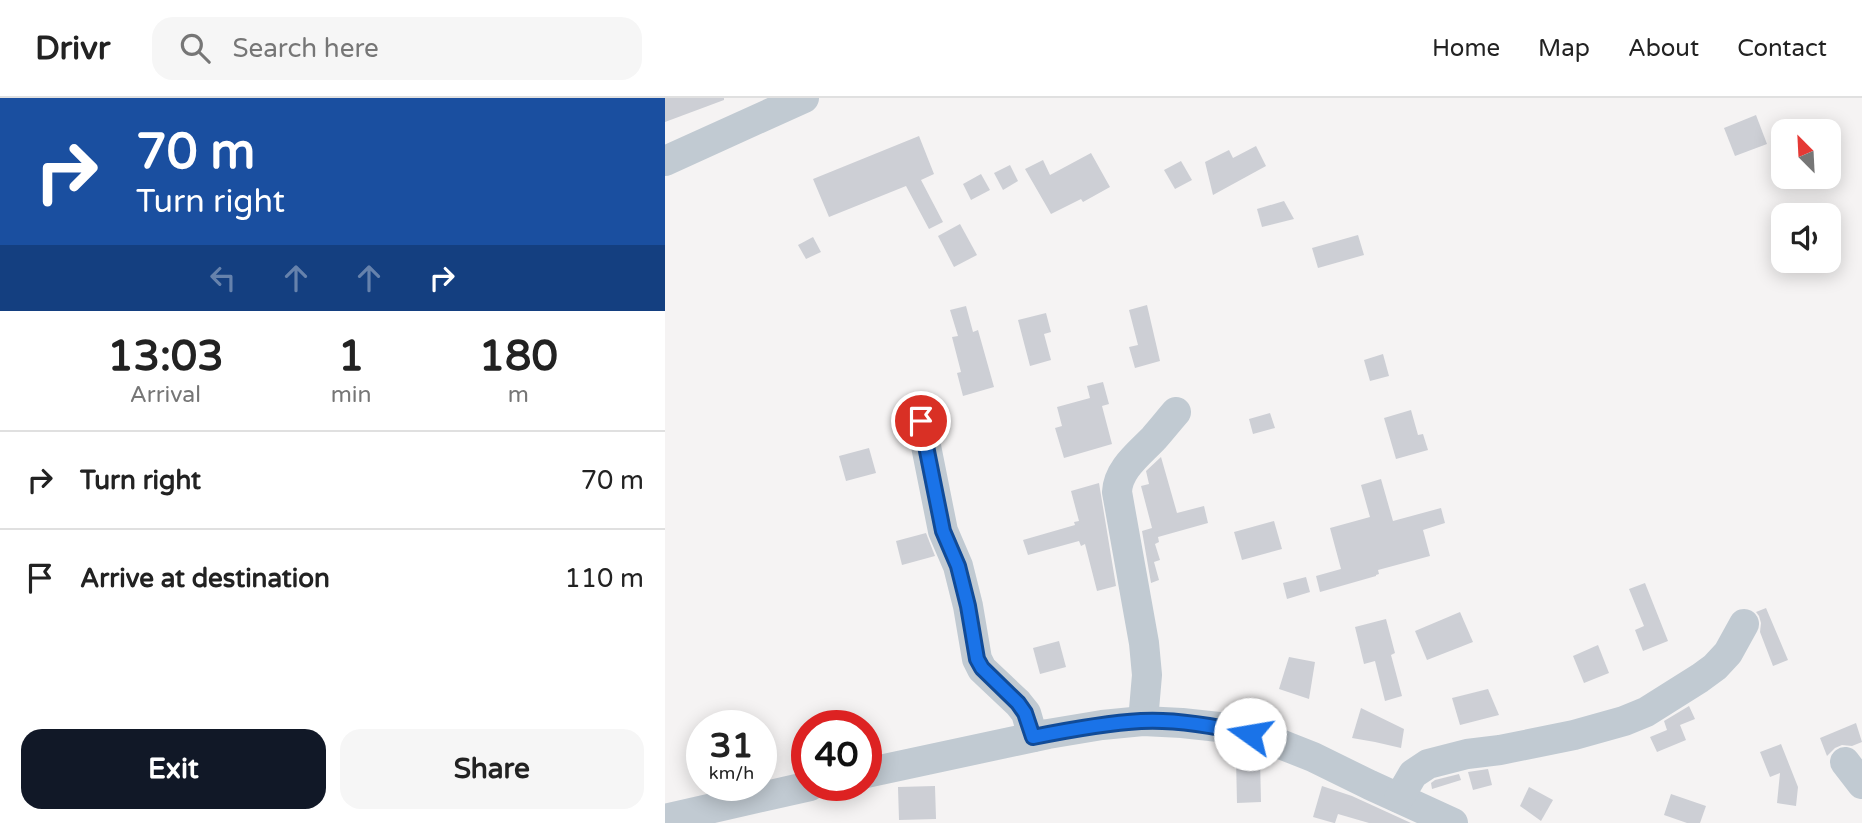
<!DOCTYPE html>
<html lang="en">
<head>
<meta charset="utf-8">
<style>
  :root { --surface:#fff; --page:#f6f6f6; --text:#222; --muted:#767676; --line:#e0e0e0; --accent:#111827 }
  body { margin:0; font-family:"Varela Round",sans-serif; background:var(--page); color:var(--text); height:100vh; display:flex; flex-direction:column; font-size:26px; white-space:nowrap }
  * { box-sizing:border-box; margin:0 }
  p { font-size:23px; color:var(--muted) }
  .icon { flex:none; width:38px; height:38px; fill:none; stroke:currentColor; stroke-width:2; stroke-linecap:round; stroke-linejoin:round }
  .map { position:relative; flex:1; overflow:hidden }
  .sheet { display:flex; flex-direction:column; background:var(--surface); width:665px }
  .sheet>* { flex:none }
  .banner { background:#1a4fa0; color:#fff; overflow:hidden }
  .needle { width:46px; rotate:336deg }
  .controls { position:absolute; left:1106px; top:21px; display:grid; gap:14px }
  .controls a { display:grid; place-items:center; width:70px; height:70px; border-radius:14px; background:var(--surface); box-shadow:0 4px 18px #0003; font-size:35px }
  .speed { position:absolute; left:21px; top:612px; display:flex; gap:14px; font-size:35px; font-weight:700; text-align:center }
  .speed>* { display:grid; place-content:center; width:91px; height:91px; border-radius:50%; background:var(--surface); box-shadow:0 4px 18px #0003; line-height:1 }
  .speed small { font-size:18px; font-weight:400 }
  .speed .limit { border:10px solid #d22; background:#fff; color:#111 }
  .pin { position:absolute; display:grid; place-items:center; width:60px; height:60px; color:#fff; margin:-30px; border:4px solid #fff; border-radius:50%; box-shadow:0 2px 7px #0007 }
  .me { position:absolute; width:77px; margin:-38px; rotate:283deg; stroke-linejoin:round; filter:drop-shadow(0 0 5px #0008) }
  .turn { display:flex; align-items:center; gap:24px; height:147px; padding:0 21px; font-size:32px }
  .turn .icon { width:91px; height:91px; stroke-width:2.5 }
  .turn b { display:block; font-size:49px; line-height:60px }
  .lanes { display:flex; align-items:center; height:66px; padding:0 21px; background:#0003; justify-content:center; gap:35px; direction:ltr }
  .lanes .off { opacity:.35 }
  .eta { display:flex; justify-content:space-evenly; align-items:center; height:119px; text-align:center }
  .eta b { font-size:42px; font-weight:800; line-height:49px }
  .primary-button { display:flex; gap:14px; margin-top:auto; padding:14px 21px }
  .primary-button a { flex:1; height:80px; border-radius:21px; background:var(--accent); color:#fff; font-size:28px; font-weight:800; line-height:80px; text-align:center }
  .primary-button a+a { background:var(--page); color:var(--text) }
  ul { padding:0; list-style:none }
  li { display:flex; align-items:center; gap:21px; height:98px; padding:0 21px; border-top:2px solid var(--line) }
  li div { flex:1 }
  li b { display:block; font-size:26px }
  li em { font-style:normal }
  header { display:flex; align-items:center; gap:42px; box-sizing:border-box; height:98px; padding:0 35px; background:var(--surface); border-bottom:2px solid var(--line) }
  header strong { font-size:33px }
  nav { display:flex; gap:38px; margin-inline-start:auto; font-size:24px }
  .search { width:490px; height:63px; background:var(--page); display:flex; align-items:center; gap:18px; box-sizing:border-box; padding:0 24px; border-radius:21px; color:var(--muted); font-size:26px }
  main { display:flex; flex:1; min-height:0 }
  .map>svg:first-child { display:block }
  .building { fill:#cdcfd5 }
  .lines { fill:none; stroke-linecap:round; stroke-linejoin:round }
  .minor { stroke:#c1cad2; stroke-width:30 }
  .route-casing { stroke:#114b97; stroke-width:18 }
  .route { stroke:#1a73e8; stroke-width:12 }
</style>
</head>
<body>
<header>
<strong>Drivr</strong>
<div class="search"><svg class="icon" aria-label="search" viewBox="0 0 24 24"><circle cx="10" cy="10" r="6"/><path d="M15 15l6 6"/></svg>Search here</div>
<nav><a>Home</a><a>Map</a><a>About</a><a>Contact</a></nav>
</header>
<main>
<section class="sheet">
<div class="banner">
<div class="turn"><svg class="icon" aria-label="right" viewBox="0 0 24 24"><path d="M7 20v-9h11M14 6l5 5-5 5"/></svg><div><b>70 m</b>Turn right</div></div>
<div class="lanes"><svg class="icon off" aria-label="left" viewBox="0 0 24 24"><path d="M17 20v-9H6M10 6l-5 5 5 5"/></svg><svg class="icon off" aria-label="ahead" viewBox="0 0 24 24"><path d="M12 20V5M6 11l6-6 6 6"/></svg><svg class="icon off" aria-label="ahead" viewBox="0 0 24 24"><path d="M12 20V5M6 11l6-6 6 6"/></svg><svg class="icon" aria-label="right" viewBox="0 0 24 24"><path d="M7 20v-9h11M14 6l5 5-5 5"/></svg></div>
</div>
<div class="eta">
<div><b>13:03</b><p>Arrival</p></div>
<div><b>1</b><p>min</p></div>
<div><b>180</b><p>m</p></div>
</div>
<ul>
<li><svg class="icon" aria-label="right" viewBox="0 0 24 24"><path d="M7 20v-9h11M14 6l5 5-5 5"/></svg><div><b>Turn right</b></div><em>70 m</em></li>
<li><svg class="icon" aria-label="arrive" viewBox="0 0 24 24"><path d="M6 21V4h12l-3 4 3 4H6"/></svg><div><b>Arrive at destination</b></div><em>110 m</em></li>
</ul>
<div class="primary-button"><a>Exit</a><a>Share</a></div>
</section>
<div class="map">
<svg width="1197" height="725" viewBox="0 0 1197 725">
  <rect width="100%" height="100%" fill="#f5f3f3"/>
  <g class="building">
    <polygon points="0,0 59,0 59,2 0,24"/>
    <polygon points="1091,17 1102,46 1070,58 1059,30"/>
    <polygon points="254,38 269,76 256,82 278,124 264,131 241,88 164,119 148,81"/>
    <polygon points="591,48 601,68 548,97 540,64 564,52 568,60"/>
    <polygon points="426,55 445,89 418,104 416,101 386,116 360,71 378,62 385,77"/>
    <polygon points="516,63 527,82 510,91 499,72"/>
    <polygon points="345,67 353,83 338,92 329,75"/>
    <polygon points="316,76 325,92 306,102 298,86"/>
    <polygon points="619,103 629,121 597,129 592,111"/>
    <polygon points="295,126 312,157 289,169 273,138"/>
    <polygon points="693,137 699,157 653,170 647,150"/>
    <polygon points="148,139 156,154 141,161 133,147"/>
    <polygon points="482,207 495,263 470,270 464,249 473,247 464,212"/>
    <polygon points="301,208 308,234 313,232 329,289 298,298 292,275 296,274 287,239 293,238 285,212"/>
    <polygon points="381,215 386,234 379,236 386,262 365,268 353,222"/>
    <polygon points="718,256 724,278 705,283 699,262"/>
    <polygon points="438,284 444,306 437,308 447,346 399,360 390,330 397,328 392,309 425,300 422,288"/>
    <polygon points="746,312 753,337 758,336 763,352 731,361 719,320"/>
    <polygon points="605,315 610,330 588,336 584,321"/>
    <polygon points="204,350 211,375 181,383 174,358"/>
    <polygon points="496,359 512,415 539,408 543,425 493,439 494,444 490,446 495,462 489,464 494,482 486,485 477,433 487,430 476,388 484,386 481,373"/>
    <polygon points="716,381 728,423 776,410 780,425 758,432 765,458 713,472 714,476 711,477 711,478 655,494 651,478 676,471 665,430 705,419 696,387"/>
    <polygon points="434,385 451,488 432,493 420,446 416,448 414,443 363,457 358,442 410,427 409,424 414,423 406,393"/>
    <polygon points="609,423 617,451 577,462 569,434"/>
    <polygon points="261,435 270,458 237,467 231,443"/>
    <polygon points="641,479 645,494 622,501 618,485"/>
    <polygon points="980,485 1003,543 978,553 970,532 979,528 964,491"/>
    <polygon points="1101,510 1123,562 1108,568 1095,534 1096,525 1094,518 1091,514"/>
    <polygon points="795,514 808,544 762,562 750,533"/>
    <polygon points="721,521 730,555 726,557 737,598 720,603 710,563 699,566 690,529"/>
    <polygon points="394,543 401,569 375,576 368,550"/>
    <polygon points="933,547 944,575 919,585 908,558"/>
    <polygon points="624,559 650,564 644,601 614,591"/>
    <polygon points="823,591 834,617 795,627 787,600"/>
    <polygon points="1024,608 1030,621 1015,627 1021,642 992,654 985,639 1002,632 999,623"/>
    <polygon points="696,610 739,631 736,650 710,644 687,640"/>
    <polygon points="1191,625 1197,644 1187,648 1177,647 1170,650 1162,658 1155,640"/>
    <polygon points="1116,646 1133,689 1131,708 1112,705 1115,675 1105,679 1095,654"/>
    <polygon points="571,660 595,660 596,704 572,705"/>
    <polygon points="823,671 827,687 808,692 803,674"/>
    <polygon points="794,676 796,682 767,691 766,685 770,682"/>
    <polygon points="270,688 271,721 234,722 233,689"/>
    <polygon points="657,688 687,698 746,725 704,725 673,716 670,725 669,725 648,719"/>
    <polygon points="864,689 888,702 876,723 855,708"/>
    <polygon points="1006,696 1041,708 1035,725 1022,725 999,717"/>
  </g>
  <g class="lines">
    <g class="minor">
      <polyline points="0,63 139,0"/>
      <polyline points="256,323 278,433 293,468 303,508 312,561 317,571 353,605 361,615 368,639"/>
      <path d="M478 623 482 577 479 545 452 394C453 371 474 356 489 340 497 331 504 322 511 314"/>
      <polyline points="1180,664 1197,686"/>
      <polyline points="201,675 383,636 437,627 478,623 517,625 554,629 615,646 648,659 705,687 788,725"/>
      <polyline points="734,700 748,676 763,666 802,656 835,652 909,637 959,623 981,614 1035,580 1050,569 1063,555 1079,526"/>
      <polyline points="0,721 145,688"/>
    </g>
  </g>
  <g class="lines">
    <defs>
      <path id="route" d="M256 323 278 433 293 468 303 508 312 561 317 570 353 605 360 615 368 639C403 632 440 625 476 623 512 621 550 628 585 636"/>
    </defs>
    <use href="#route" class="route-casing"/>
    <use href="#route" class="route"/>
  </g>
</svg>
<div class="controls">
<a><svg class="needle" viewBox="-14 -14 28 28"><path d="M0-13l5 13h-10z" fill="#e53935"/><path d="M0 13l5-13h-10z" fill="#767676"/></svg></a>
<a><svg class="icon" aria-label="sound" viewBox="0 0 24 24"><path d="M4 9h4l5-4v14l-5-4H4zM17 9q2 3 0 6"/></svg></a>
</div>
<div class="speed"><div>31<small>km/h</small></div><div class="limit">40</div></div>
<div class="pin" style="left:256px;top:323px;background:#d93025"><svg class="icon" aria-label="arrive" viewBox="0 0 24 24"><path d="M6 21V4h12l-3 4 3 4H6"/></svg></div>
<svg class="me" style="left:585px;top:636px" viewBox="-20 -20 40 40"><circle r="19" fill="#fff"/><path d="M0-13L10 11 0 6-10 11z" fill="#1a73e8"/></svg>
</div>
</main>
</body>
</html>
